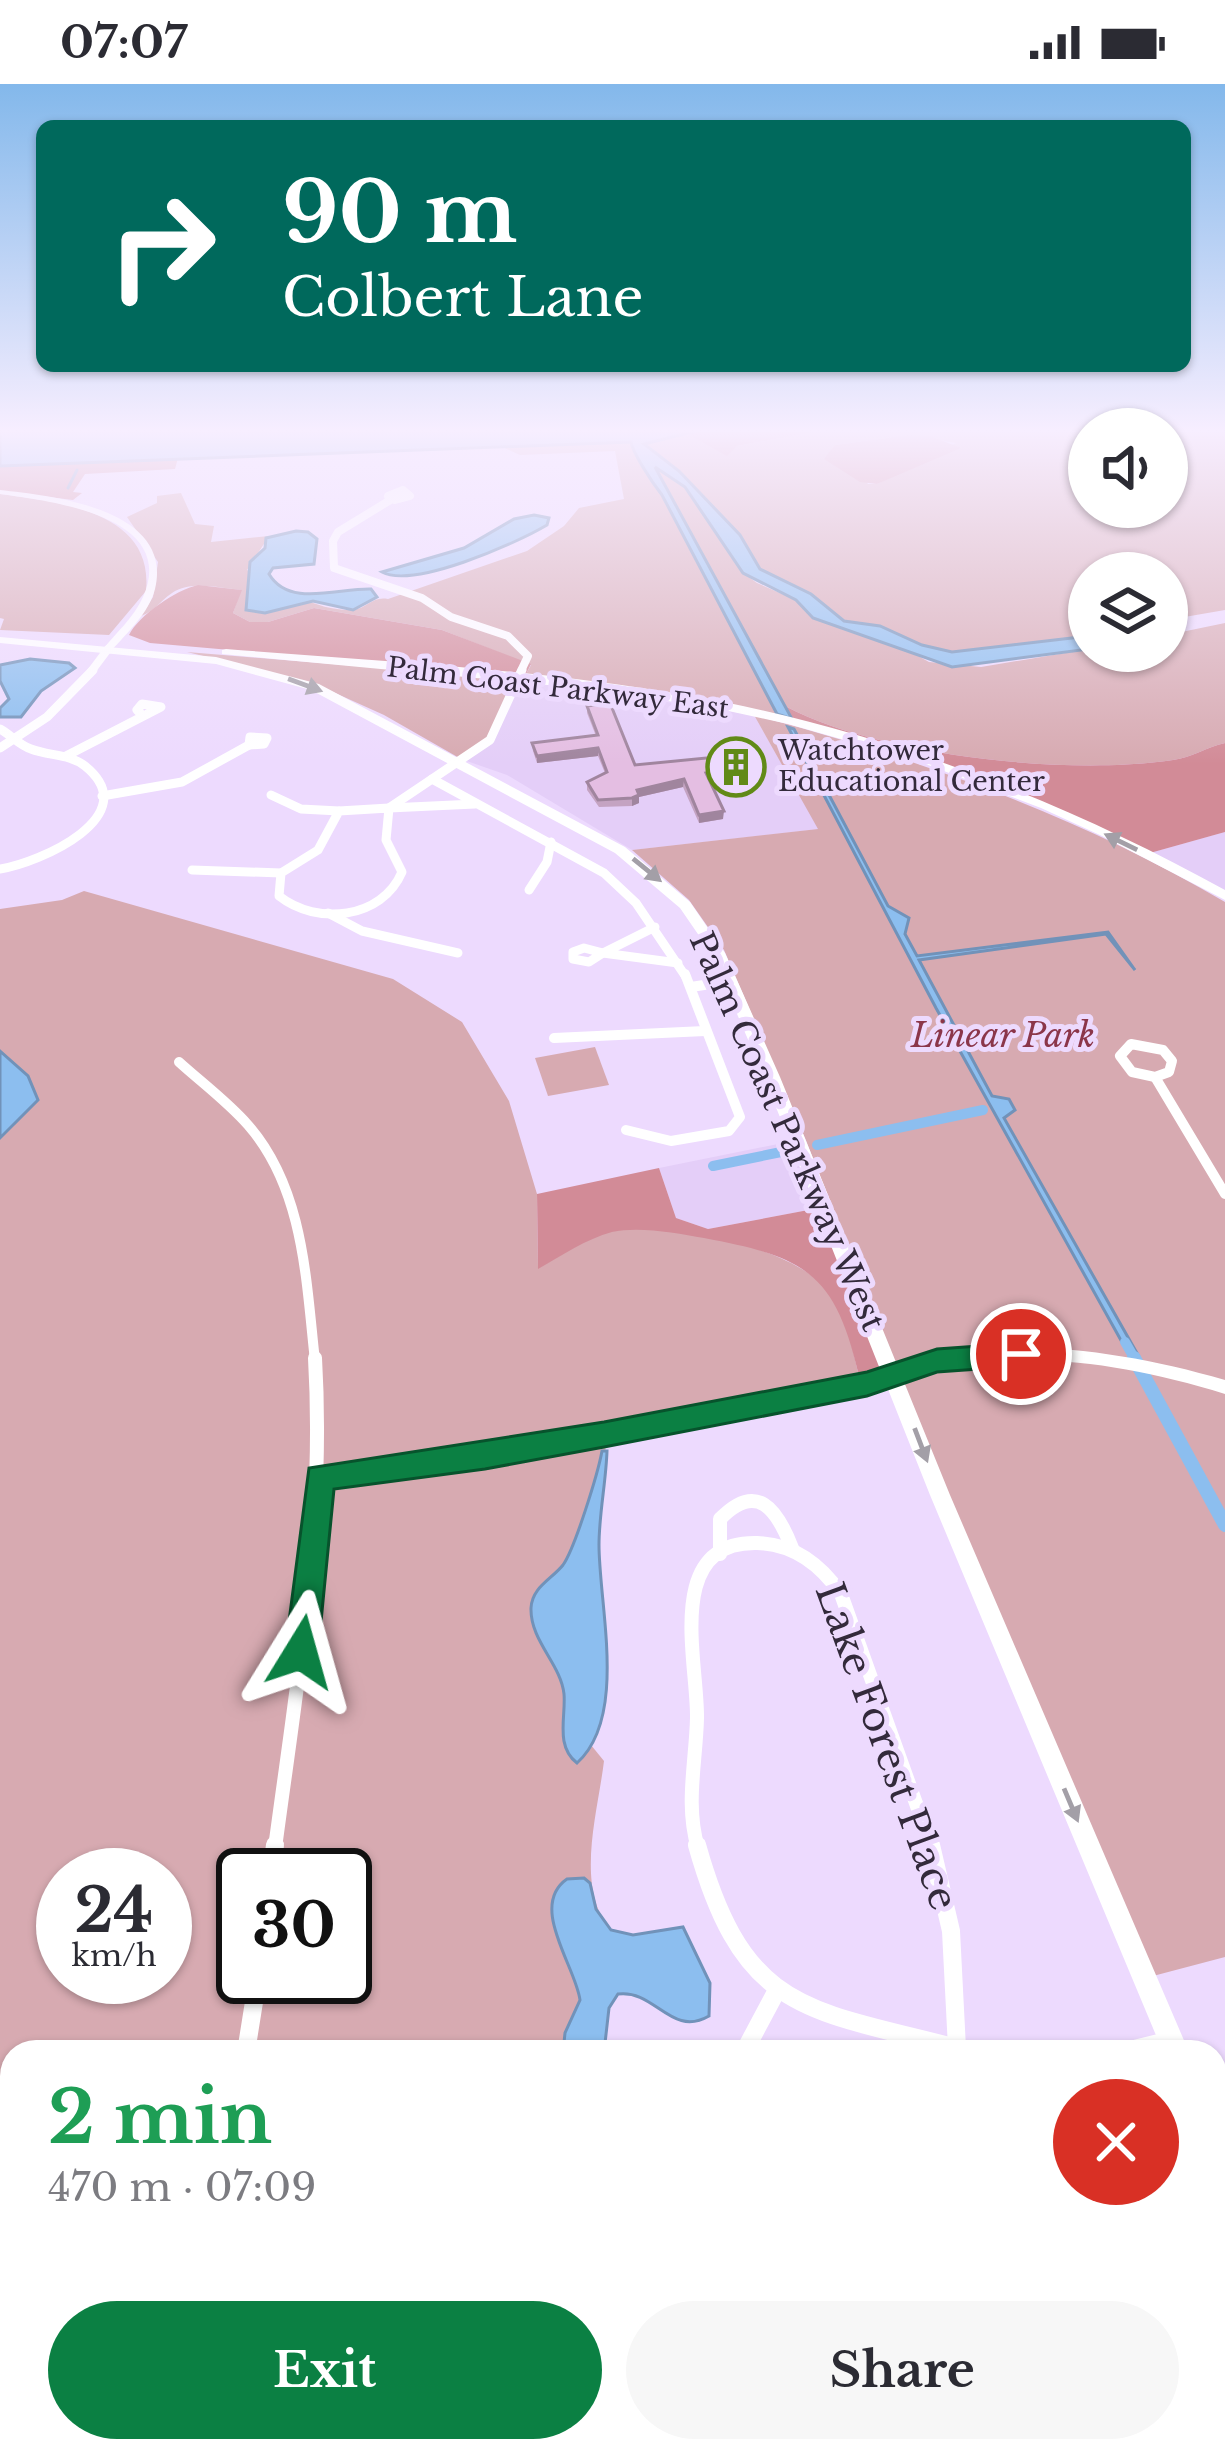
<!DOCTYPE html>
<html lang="en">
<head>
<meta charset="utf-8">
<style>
  :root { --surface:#fff; --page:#f7f7f7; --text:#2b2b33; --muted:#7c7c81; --accent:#0b8043 }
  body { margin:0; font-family:"Libre Baskerville",serif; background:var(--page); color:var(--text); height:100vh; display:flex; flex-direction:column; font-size:45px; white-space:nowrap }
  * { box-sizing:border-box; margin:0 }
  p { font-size:39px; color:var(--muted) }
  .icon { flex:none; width:66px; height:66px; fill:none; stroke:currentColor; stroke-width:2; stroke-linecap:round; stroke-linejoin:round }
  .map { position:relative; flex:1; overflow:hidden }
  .details { position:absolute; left:0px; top:1956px; width:1227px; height:423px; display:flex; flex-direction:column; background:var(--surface); border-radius:36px 36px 0 0; box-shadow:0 3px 9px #0004 }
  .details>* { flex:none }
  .guide { position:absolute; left:36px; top:36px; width:1155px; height:252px; border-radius:18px; box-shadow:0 3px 9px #0004; background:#00695c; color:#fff; overflow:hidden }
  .tools { position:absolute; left:1068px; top:324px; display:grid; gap:24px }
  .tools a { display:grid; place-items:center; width:120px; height:120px; border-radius:50%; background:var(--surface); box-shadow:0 3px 9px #0004; font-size:60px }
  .speed { position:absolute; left:36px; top:1764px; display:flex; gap:24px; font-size:60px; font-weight:700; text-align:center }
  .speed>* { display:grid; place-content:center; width:156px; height:156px; border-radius:50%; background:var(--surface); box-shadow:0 3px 9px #0004; line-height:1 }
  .speed small { font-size:30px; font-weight:400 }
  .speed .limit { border:6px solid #111; border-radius:18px; background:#fff; color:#111 }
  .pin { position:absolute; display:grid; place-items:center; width:102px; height:102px; color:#fff; margin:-51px; border:6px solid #fff; border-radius:50%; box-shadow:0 3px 12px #0007 }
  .me { position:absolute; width:132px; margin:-66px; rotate:8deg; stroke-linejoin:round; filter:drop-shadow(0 0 9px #0008) }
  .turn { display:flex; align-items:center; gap:42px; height:252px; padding:0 48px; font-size:54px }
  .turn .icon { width:156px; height:156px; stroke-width:2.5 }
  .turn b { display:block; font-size:84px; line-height:102px }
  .round { display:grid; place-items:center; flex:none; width:126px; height:126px; border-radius:63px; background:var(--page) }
  .headline { display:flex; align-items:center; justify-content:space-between; height:204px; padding:0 48px }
  h1 { font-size:72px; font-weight:800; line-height:90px; color:#1e9e55 }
  .action { display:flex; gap:24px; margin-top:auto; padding:24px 48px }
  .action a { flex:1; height:138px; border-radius:72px; background:var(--accent); color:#fff; font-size:48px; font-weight:800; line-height:138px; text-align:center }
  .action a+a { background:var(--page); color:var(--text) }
  .status { display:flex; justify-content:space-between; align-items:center; height:84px; padding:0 60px; background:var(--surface); direction:ltr }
  .status svg { height:33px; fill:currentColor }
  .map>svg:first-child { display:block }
  .built { fill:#e4cef8 }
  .green { fill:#d7aab1; fill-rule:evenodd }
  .forest { fill:#d28b97 }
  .water { fill:#8cbeef; stroke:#7192b9; stroke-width:3 }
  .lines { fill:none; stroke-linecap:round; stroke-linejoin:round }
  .stream { stroke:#7192b9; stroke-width:3 }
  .canal-far1 { stroke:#8cbeef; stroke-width:10 }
  .canal { stroke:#8cbeef; stroke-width:14 }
  .minor-far4 { stroke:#fff; stroke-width:8 }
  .minor-far3 { stroke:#fff; stroke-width:9 }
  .minor-far2 { stroke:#fff; stroke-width:10 }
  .minor-far1 { stroke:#fff; stroke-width:14 }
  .minor { stroke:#fff; stroke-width:18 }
  .tertiary { fill:#fff; fill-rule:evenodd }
  .primary { fill:#fff; fill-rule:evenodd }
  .wall { fill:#c4a3c2 }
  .shaded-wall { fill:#a0859e }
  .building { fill:#e4bee2; stroke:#a0859e; stroke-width:3 }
  .oneway { fill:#a39fa7 }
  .route { fill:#0b8043; stroke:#07532c; stroke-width:3 }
  .labels { text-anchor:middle; stroke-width:10; stroke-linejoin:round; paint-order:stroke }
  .far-street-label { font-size:27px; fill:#332a3b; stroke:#eddafe }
  .far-poi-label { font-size:27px; fill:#332a3b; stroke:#eddafe; text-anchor:start }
  .park-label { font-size:33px; font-style:italic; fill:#8b364a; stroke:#eddafe }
  .street-label { font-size:33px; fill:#332a3b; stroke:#eddafe }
  .near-street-label { font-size:39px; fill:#332a3b; stroke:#eddafe }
</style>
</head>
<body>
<div class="status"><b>07:07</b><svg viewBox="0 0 49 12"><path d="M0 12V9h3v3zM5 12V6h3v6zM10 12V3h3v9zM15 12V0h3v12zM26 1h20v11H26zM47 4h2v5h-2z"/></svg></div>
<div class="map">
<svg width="1225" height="2377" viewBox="0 0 1225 2377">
  <rect width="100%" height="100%" fill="#eddafe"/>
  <g class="built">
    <polygon points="513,595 754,631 819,745 632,766 507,691 461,675"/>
    <polygon points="1225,748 1225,808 1150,769"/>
    <polygon points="793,1057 819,1124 708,1145 676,1134 659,1084"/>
    <polygon points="1225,2262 1225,2377 792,2377 829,2367 1215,2367 1215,2264"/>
  </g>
  <g class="green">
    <path d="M820 347H1089V423H1167V347H1225V526L1167 536V489H1089V552L952 568 922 561 880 542 844 537 811 510 760 485 740 451 679 387 644 358 685 349 726 371 737 362ZM908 351 956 359 877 400H868L835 361Z"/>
    <path d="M631 358C633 368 651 397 662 411L777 630 526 590 531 581 442 546 314 524 268 538H250L233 529 241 506C220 504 191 496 172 509 159 518 156 526 141 532L153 513 158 478 127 433 157 419V412L181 409 195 440 214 442 211 458 269 452 247 486C276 503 318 528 353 526 368 524 372 512 388 515L527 467 564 442 579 424 624 415 615 367 520 371 500 362Z"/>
    <path d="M660 383 685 403 743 489 757 499 796 516 813 534 902 563 929 578 981 583 1089 565 1167 567V551L1225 539V659C1207 663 1191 674 1173 676 1068 692 879 672 785 622L654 384Z"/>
    <path d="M0 410C59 418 154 427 146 507L109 551 0 546 4 535 0 534Z"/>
    <polygon points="187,568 513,595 488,655 461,675 384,631 313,599"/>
    <path d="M754 631C919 675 1078 731 1225 818V1873L1153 1892 941 1397 805 1054 724 866 689 816 632 766 818 745Z"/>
    <path d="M84 807 393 895 462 938 509 1017 537 1110 538 1184C561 1172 588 1152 614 1147 666 1138 783 1161 820 1199 846 1224 851 1259 859 1292L603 1346C611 1385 600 1419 599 1458 596 1532 618 1588 591 1661L604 1677C598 1728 574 1804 611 1846L633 1851 683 1843 710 1899 709 1932C681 1947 666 1929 645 1912L618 1910 609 1924 604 1968H12V2367H594L593 2377H0V825L62 816ZM63 1791H165V1893H63ZM243 1791H345V1893H243Z"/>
    <polygon points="595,963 609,1001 548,1012 535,974"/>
  </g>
  <g class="forest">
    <polygon points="696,347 820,347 737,362 727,372 685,349"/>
    <polygon points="908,351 930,352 961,364 877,400 860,398 824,375 835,361"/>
    <polygon points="178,374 175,385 85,390 73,408 82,409 73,416 0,407 0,382"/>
    <path d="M198 501 242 506 233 529 250 538H268L314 524 442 546 531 580 526 590 483 588 150 559 129 551C139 531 176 506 198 501Z"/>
    <path d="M785 622C879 672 1068 692 1173 676 1191 674 1207 663 1225 659V748L1150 769 991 698 792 635Z"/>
    <path d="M659 1084 676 1134 708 1145 819 1124 885 1288 859 1292C835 1188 805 1173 704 1154 676 1149 639 1142 612 1148 586 1155 561 1172 538 1185L537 1110Z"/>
  </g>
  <g class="water">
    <path d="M0 347H696L644 360 679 387 740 451 760 485 811 510 844 537 880 542 922 561 952 568 1089 552V565L952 583 813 534 796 516 743 489 685 403 655 383 792 635 777 630 662 411C651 397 633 369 631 358L0 382Z"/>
    <path d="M534 431 549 434 547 441C515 460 413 505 382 488L464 464 514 435Z"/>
    <path d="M296 447 308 448 317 455 314 480 273 484 269 490C289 524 338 504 371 505L377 513 353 526 313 517 265 529 246 526 250 478 265 464 266 454Z"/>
    <polygon points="30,575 69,579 75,584 41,607 21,633 0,633 0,624 9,615 0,597 0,581"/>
    <polygon points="788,643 794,645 888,822 909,834 905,850 917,872 1108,848 1135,886 1106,850 919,876 992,1012 1009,1015 1015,1026 1004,1034 1138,1271 1128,1269 936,924"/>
    <polygon points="0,967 28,992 38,1016 0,1054"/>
    <path d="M602 1367H607C606 1398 599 1430 599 1461 599 1522 628 1633 577 1679 555 1662 566 1633 564 1610 561 1580 530 1557 531 1524 532 1503 552 1495 563 1481 575 1464 598 1389 602 1367Z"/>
    <path d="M584 1794 590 1799 596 1825 611 1846 633 1851 683 1843 710 1899 709 1932C671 1954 655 1905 618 1910L609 1924 604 1968H563L565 1949 580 1916C576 1883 528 1822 567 1795Z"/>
  </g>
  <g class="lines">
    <polyline class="stream" points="68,404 77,386"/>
    <g class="canal-far1">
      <polyline points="817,1061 983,1026"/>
      <polyline points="713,1082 786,1067"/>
      <polyline points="1125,1258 1136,1277"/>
    </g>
    <polyline class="canal" points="1134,1274 1225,1441"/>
    <g class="minor-far4">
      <polygon points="403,406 410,412 395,416 388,412"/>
      <polyline points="392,415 338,448 333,457 334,484 422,514 451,533 508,552 528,572 520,589"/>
      <polyline points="90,589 108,565"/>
    </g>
    <g class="minor-far3">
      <path d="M0 645C11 651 19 661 31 665 49 672 70 670 85 682 147 732 39 779 0 785"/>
      <polygon points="250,653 267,654 264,660 249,661"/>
      <polyline points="0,664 47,633 93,586"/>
      <polyline points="66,672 161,623 142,620 137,626 142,631"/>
      <polyline points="432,695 604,789 636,819 686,893"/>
      <polyline points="271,711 301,725 339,727"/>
      <polyline points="102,712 182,698 249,661"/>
      <path d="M389 724 386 756 402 788C382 835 317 842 279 812L281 789 318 766 339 727Z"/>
      <polyline points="389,724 490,656 522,586"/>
      <polyline points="389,724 475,720"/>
      <polyline points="192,786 281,789"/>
      <polyline points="529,806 547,778 551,758"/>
      <polyline points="328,829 362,847 458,869"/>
      <polyline points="655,843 603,869 678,879"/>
      <polygon points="584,864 603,869 589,878 573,875 573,868"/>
    </g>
    <g class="minor-far2">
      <polyline points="691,903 730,897"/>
      <polyline points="554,954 705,947"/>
      <polygon points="1131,960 1163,966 1172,977 1169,988 1155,993 1132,988 1120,972"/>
      <path d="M179 978C201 998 228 1018 248 1041 304 1105 306 1196 315 1277"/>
      <polyline points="1155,993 1225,1110"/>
      <polyline points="626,1046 671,1057 729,1047 740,1033 685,890"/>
    </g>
    <g class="minor-far1">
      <polyline points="320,1393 526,1364 867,1300 894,1289"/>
      <path d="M720 1470V1435C757 1397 777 1425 792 1464"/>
      <path d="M275 1764C297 1598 325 1442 315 1274"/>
      <path d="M698 1764C685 1721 696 1678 697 1634 698 1578 663 1457 757 1459 794 1460 821 1481 841 1510L932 1764"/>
    </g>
    <g class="minor">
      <path d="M697 1761C744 1929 806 1925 957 1964"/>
      <polyline points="931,1761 951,1847 957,1964"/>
      <polyline points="271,1791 275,1761"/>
      <polyline points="957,1964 977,1968"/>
      <polyline points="246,1968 258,1893"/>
      <polyline points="744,1968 776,1908"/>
      <polyline points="1122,1968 1171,1956"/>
      <polyline points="0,2181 12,2179"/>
    </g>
    <g class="tertiary">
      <path d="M0 406C54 412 174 425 155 505 149 529 127 549 111 567L103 565C117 548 134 533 143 513 179 432 50 417 0 410Z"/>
      <path d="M1017 1263C1089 1264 1156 1276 1225 1296V1310C1110 1275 1011 1263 894 1296L888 1294 886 1289 888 1284C931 1271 973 1265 1017 1263Z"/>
    </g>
    <g class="primary">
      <polygon points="0,553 216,573 319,600 625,763 690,818 725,869 780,993 950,1411 1189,1968 1163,1968 930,1411 764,993 711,869 680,824 615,769 311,606 216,580 0,559"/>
      <path d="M226 565C392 578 560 586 724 618 901 654 1068 719 1225 806V816L1102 752 1041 724 915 676 788 640 724 626 601 606 222 570V566Z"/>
      <polygon points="1215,2046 1225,2051 1225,2096 1215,2091"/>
    </g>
  </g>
  <polygon class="wall" points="587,622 635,681 764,682 764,689 709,696 723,735 699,739 683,703 639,713 639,719 632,722 599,723 587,706 587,698 605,689 598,672 537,679 533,667 532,659 596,652 587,629"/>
  <g class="shaded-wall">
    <polygon points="598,664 598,672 537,679 537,672"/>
    <polygon points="764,682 764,689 705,697 706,689"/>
    <polygon points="684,695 683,703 639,713 639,719 632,722 632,714 637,706"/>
    <polygon points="724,727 723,735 699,739 699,731"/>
  </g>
  <polygon class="building" points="610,619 635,681 757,669 764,682 706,689 724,727 699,731 684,695 637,706 639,711 632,714 598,716 587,698 607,688 598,664 537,672 532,659 598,651 587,622"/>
  <defs><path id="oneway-solid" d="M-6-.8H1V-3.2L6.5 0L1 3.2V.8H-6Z" transform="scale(3)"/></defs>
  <g class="oneway">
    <use href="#oneway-solid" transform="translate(305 601) rotate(20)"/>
    <use href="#oneway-solid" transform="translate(1121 758) rotate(-154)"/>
    <use href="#oneway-solid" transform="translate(647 786) rotate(39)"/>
    <use href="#oneway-solid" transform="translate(921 1361) rotate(69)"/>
    <use href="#oneway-solid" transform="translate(1071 1721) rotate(67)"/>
  </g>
  <linearGradient id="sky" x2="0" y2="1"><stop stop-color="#83b8eb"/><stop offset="0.51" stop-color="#f7eeff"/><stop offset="1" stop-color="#f7eeff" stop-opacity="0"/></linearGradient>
  <rect width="1225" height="680" fill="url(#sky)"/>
  <polygon class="route" points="1021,1259 1031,1262 1035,1270 1031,1279 1021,1282 937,1288 867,1312 604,1363 485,1385 334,1405 318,1568 313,1579 301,1583 289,1579 285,1568 309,1384 604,1338 867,1288 937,1265"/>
  <defs>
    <symbol id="building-ring" viewBox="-11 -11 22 22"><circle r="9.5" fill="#eddafe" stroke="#618a17" stroke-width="1.5"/><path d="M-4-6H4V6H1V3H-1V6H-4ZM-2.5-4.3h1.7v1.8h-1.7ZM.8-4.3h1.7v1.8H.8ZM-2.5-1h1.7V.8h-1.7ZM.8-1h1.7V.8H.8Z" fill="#618a17"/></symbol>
  </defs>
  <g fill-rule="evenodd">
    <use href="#building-ring" x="703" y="650" width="66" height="66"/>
  </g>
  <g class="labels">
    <g class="far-street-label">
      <text transform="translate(558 604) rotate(7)" y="9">Palm Coast Parkway East</text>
    </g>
    <g class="far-poi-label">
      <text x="778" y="676">Watchtower<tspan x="778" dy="31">Educational Center</tspan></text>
    </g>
    <g class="park-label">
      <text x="1003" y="963">Linear Park</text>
    </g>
    <g class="street-label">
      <text transform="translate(788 1047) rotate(66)" y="12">Palm Coast Parkway West</text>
    </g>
    <g class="near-street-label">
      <text transform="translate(887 1662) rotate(70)" y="14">Lake Forest Place</text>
    </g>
  </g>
</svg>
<div class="tools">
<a><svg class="icon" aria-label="sound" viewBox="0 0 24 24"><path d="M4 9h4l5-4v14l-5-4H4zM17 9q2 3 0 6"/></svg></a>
<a><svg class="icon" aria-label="layers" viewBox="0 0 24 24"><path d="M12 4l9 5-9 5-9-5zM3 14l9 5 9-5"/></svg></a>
</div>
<div class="speed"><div>24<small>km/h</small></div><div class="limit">30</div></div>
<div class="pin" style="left:1021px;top:1270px;background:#d93025"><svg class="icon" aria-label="arrive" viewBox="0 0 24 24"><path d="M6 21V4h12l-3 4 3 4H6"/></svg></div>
<svg class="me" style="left:301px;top:1568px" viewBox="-20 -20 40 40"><path d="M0-17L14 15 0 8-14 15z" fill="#0b8043" stroke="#fff" stroke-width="4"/></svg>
<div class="guide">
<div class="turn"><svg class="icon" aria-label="right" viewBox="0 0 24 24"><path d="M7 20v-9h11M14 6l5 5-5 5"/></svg><div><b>90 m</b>Colbert Lane</div></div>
</div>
<section class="details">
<div class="headline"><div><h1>2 min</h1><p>470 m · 07:09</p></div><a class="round" style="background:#d93025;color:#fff"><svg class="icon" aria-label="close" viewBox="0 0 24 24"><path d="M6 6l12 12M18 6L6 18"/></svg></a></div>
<div class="action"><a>Exit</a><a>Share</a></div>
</section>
</div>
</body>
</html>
